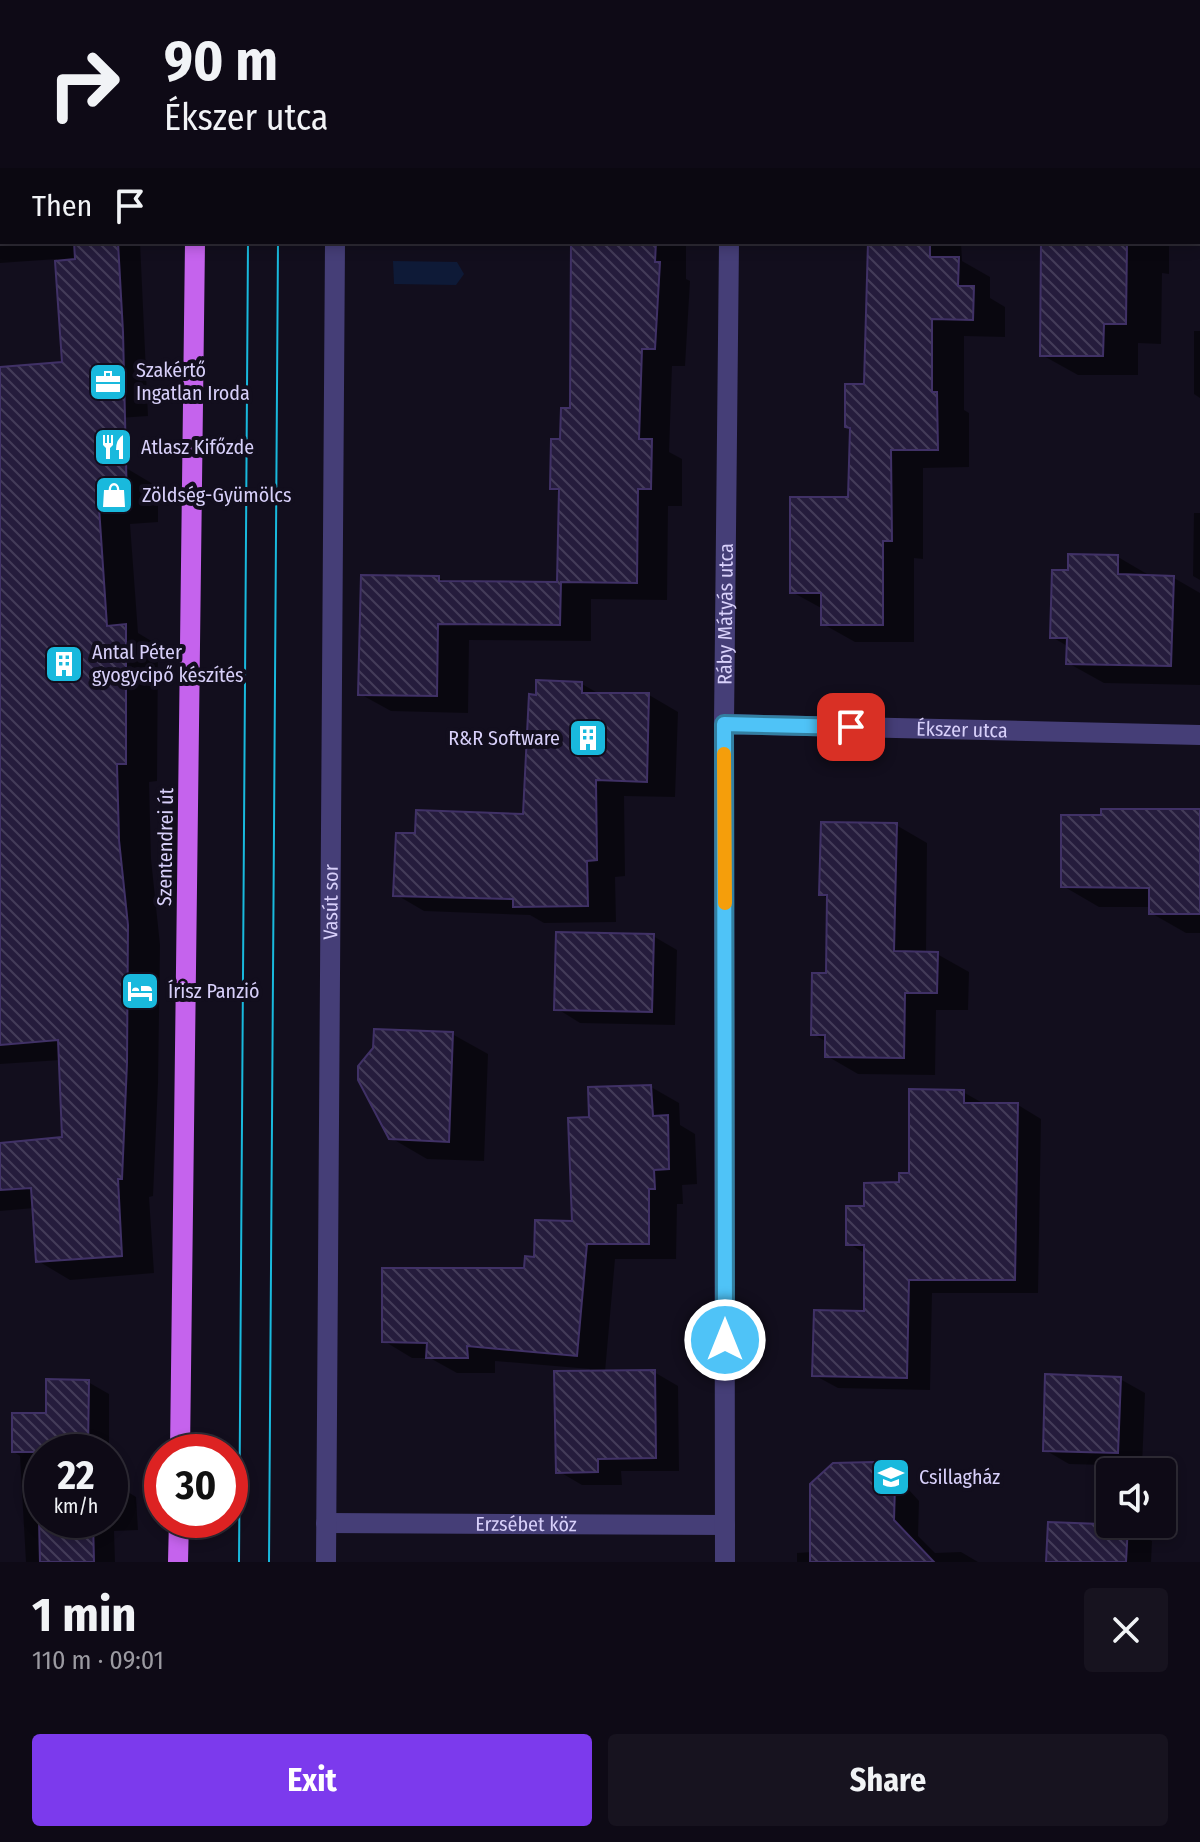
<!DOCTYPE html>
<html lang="en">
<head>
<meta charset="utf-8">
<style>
  :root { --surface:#0e0a16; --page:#17131f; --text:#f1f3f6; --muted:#9b9aa1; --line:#2e2b35; --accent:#7c3aed }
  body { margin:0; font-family:"Fira Sans Condensed",sans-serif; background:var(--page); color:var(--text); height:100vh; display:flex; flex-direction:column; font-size:30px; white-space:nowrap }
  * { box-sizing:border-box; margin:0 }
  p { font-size:26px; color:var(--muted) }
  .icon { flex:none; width:44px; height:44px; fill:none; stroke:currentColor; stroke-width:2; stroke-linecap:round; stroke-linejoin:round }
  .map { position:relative; height:1562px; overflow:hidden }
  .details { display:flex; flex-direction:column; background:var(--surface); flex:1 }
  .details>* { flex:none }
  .top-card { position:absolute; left:0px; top:0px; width:1200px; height:244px; box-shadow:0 4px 12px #0003,0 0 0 2px var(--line); background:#0e0a16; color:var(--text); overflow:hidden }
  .buttons { position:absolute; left:1096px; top:1458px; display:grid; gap:16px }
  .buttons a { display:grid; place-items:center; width:80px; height:80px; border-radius:8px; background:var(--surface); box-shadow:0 4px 12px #0003,0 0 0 2px var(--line); font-size:40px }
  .speed { position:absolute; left:24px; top:1434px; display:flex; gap:16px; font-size:40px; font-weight:700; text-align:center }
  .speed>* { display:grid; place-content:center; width:104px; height:104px; border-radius:50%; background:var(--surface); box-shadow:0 4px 12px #0003,0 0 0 2px var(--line); line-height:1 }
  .speed small { font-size:20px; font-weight:400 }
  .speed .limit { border:12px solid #d22; background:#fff; color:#111 }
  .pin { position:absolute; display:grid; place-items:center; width:68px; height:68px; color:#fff; margin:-34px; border-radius:16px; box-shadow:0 4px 12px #0006 }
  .me { position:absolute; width:88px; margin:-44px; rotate:0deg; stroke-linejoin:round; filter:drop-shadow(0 0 6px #0008) }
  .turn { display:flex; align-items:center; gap:28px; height:168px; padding:0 32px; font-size:36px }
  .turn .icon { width:104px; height:104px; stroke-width:2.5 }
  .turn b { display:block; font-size:56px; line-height:68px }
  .then { display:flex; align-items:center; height:76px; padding:0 32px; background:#0003; gap:16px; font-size:30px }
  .round { display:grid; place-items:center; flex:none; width:84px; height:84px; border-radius:8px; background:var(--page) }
  .summary { display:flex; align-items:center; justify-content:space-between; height:136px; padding:0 32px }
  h1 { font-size:48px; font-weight:700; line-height:60px }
  .button { display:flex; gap:16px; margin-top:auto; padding:16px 32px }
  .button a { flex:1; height:92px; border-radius:8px; background:var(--accent); color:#fff; font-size:32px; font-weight:700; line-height:92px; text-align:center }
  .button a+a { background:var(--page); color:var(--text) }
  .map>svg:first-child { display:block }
  .water { fill:#0e1a37 }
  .shadow { fill:#0007 }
  .building { fill:url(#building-back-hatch); stroke:#403166; stroke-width:2 }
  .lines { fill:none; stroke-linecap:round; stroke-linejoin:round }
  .minor { stroke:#453e77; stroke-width:20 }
  .major { stroke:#c563ed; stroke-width:20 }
  .tram { stroke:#19b9dd; stroke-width:2 }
  .route-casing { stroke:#337fa1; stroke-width:20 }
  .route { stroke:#4fc3f7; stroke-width:14 }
  .slow { stroke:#f59e0b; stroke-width:14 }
  .labels { text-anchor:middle; stroke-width:8; stroke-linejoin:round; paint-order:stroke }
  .poi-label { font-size:20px; fill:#d8d0fa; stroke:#120e1d; text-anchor:start }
  .street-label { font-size:20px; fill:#d8d0fa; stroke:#120e1d }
</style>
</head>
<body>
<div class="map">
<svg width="1200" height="1562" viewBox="0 0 1200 1562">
  <defs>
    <pattern id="building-back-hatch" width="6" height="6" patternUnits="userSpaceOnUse" patternTransform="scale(2)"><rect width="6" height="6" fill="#251c3c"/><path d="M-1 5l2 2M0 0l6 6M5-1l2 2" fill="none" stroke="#443c59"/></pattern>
  </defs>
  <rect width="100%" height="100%" fill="#120e1d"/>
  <polygon class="water" points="393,261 457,262 464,274 456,285 394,284"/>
  <g class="shadow">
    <polygon points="52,0 130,0 131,2 44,2"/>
    <polygon points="426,0 680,0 684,2 426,2"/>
    <rect x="823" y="0" width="152" height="2"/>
    <polygon points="2,12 2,134 0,134 0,13"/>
    <rect x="1198" y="75" width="2" height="49"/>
    <polygon points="0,192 2,242 140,242 148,416 0,426 0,369 64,364 57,259 0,263"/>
    <polygon points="573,242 681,242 686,245 686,279 690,281 685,366 672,366 669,452 682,459 682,506 668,506 667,600 591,599 591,641 469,640 468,713 391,711 360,694 439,578 448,583 559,584 561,493 552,488 572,410"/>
    <polygon points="870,242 961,242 962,261 990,277 990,298 1005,307 1005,337 964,336 964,410 969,413 969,467 923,468 923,559 914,558 914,642 855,642 823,624 823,609 792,592 850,499 866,386"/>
    <polygon points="1043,242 1169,242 1169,274 1162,273 1161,344 1138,343 1138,375 1078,375 1042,355"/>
    <polygon points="1194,331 1200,331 1200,398 1194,394"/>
    <polygon points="126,468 158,487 158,522 130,524 138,633 158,645 157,781 149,782 151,859 160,945 158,1083 153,1196 149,1197 154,1273 70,1280 38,1261 34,1208 0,1211 0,1145 64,1139 61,1060 0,1064 0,478"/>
    <polygon points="1194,513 1200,513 1200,580 1193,576"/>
    <polygon points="1118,557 1152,577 1174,578 1200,593 1200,685 1104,683 1068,663 1069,647 1052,637 1070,572"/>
    <polygon points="582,684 601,695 649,695 678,712 675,797 624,796 625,876 615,877 616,922 544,923 530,915 424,911 395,894 417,835 525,816"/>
    <polygon points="1200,811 1200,933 1186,933 1151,913 1151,907 1099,907 1063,886"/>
    <polygon points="896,825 927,843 926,953 937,954 969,972 968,1010 936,1010 935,1075 858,1074 827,1056 827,1042 813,1034 828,975 829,899 821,894"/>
    <polygon points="653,936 677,950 675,1025 580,1023 556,1008"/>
    <polygon points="452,1034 488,1054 484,1161 427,1159 391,1138"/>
    <polygon points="651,1087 679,1103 680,1125 695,1134 697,1184 682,1185 683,1204 677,1204 676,1259 615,1259 605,1372 654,1372 678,1386 679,1471 621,1471 622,1485 582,1485 558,1471 590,1369 495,1361 495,1373 457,1373 430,1358 412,1358 384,1341 526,1270 574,1223 591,1119"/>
    <polygon points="963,1092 986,1105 1018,1105 1041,1119 1038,1293 932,1293 930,1390 838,1388 814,1375 866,1313 866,1254 848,1243 866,1208 911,1175"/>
    <polygon points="1120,1379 1145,1393 1142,1466 1069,1464 1045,1450"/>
    <polygon points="88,1382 109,1394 109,1452 42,1452 42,1520 110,1520 110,1485 115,1484 136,1497 138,1530 114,1531 115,1562 26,1562 20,1456 14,1452 48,1415"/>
    <polygon points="874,1464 899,1479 919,1501 918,1536 935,1553 961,1552 978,1562 797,1562 797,1553 812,1552"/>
    <polygon points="1127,1527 1152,1541 1151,1562 1048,1562"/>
  </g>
  <g class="building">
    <polygon points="74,242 118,242 123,332 127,504 99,507 107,626 126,624 126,764 117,764 119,840 128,925 127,1063 122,1179 118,1179 122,1256 36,1262 31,1188 0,1190 0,1143 62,1137 58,1040 0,1045 0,367 62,362 55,261 75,259"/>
    <polygon points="571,242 656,242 655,262 660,262 655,349 642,349 639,439 652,439 651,489 638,489 637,583 561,582 560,625 438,624 437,696 358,695 361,575 439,576 439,581 557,582 559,489 550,489 551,439 560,439 561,408 570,408"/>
    <polygon points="868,242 930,242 930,257 959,257 958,286 974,286 973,320 932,319 932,392 937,392 938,450 891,450 892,541 883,541 883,625 821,625 821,593 790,593 790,497 848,497 850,428 845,427 845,384 864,384"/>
    <polygon points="1041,242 1127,242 1126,324 1104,324 1103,356 1040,356"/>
    <polygon points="1068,554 1118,555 1118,574 1174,576 1171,666 1066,664 1067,638 1050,638 1052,570 1068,570"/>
    <polygon points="536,680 582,682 582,693 649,693 647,782 596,780 597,860 587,861 588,906 513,907 513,899 393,896 396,833 415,833 416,810 523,814 529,694 536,695"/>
    <polygon points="1101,809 1200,809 1200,914 1149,914 1149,888 1061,887 1061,815 1101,815"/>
    <polygon points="821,822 897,823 894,951 938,952 937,993 905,993 904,1058 825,1057 825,1035 811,1035 812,973 826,973 827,895 819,895"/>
    <polygon points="556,932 654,934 652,1012 554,1010"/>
    <polygon points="374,1029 453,1032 449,1142 389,1139 358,1080 358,1066 373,1048"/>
    <polygon points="651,1085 653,1116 668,1115 669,1169 654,1170 655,1189 649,1189 649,1244 587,1244 577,1356 467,1346 468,1358 426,1358 427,1343 382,1342 382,1268 524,1268 525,1256 534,1257 535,1220 572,1221 568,1118 589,1117 588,1087"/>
    <polygon points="909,1089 964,1090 964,1103 1018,1103 1015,1280 909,1280 907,1378 812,1376 814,1310 864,1311 864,1245 846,1245 846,1206 864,1206 864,1183 899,1182 899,1173 909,1173"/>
    <polygon points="655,1370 656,1458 598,1459 598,1472 556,1473 554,1371"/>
    <polygon points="1045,1374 1121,1377 1118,1453 1043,1451"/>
    <polygon points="46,1379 89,1380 88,1452 12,1452 12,1413 46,1413"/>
    <polygon points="874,1462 895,1485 894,1520 934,1562 810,1562 810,1484 833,1463"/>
    <polygon points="39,1520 93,1520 94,1562 40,1562"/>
    <polygon points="1048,1522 1128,1525 1126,1562 1046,1562"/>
  </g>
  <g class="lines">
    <g class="minor">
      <polyline points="336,2 336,0"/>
      <polyline points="732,2 732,0"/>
      <path id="s1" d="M724 724 1200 735"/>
      <path id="s2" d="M326 1523 725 1525"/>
      <path id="s3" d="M326 1562 335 242"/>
      <path id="s4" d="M725 1562 724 724 729 242"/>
    </g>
    <g class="major">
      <polyline points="196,0 196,2"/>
      <polyline points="180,1452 195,242"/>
      <polyline points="178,1562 179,1520"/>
    </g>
    <g class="tram">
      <polyline points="250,0 250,2"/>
      <polyline points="279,2 279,0"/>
      <polyline points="239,1562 248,242"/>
      <polyline points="269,1562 278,242"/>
    </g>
  </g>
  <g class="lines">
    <defs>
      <polyline id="route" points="725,1340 724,724 851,727"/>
    </defs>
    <use href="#route" class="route-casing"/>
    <use href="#route" class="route"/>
    <polyline class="slow" points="724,754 725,903"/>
  </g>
  <defs>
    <symbol id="office-square" viewBox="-11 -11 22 22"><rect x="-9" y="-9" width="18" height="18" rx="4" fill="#19b9dd" stroke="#120e1d"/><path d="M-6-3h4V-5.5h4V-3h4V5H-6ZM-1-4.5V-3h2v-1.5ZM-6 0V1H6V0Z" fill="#fff"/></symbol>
    <symbol id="restaurant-square" viewBox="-11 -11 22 22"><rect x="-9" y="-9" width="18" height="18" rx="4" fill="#19b9dd" stroke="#120e1d"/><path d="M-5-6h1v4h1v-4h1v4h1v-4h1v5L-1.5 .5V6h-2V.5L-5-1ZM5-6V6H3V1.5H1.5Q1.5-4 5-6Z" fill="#fff"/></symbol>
    <symbol id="shop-square" viewBox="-11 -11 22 22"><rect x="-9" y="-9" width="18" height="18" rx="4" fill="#19b9dd" stroke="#120e1d"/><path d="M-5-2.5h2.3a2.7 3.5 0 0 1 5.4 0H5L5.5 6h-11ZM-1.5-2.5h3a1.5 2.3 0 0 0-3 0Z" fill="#fff"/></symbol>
    <symbol id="building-square" viewBox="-11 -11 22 22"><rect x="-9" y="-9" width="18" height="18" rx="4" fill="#19b9dd" stroke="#120e1d"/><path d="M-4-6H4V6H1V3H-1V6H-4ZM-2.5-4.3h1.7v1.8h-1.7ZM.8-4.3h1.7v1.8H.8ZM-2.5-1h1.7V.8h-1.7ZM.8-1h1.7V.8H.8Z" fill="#fff"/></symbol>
    <symbol id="hotel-square" viewBox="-11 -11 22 22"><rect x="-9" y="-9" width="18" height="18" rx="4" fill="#19b9dd" stroke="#120e1d"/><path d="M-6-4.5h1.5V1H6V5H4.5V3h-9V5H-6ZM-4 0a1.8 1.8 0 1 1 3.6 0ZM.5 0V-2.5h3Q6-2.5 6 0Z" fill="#fff"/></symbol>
    <symbol id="school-square" viewBox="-11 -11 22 22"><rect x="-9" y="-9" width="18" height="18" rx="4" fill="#19b9dd" stroke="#120e1d"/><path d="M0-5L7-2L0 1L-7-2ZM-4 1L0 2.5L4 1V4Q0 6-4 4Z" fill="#fff"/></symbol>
  </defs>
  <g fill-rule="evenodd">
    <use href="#office-square" x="86" y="360" width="44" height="44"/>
    <use href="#restaurant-square" x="91" y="425" width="44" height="44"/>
    <use href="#shop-square" x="92" y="473" width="44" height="44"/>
    <use href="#building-square" x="42" y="642" width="44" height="44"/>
    <use href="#building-square" x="566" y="716" width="44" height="44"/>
    <use href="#hotel-square" x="118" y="969" width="44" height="44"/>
    <use href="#school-square" x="869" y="1455" width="44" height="44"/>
  </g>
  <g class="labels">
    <g class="poi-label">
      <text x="136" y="377">Szakértő<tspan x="136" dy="23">Ingatlan Iroda</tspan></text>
      <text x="141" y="454">Atlasz Kifőzde</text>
      <text x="142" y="502">Zöldség-Gyümölcs</text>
      <text x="92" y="659">Antal Péter<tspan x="92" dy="23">gyogycipő készítés</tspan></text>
      <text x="560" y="745" text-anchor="end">R&amp;R Software</text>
      <text x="168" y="998">Írisz Panzió</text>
      <text x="919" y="1484">Csillagház</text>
    </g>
    <g class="street-label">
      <text dy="7" stroke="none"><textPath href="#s4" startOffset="948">Ráby Mátyás utca</textPath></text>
      <text dy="7" stroke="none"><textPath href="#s1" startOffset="238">Ékszer utca</textPath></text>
      <text transform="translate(165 847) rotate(-89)" y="7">Szentendrei út</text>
      <text dy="7" stroke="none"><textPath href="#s3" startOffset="660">Vasút sor</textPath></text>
      <text dy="7" stroke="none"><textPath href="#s2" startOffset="200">Erzsébet köz</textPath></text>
    </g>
  </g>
</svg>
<div class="buttons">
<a><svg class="icon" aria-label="sound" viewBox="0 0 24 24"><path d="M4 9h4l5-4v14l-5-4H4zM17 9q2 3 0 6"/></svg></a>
</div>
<div class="speed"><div>22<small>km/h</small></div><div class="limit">30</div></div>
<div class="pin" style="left:851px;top:727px;background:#d93025"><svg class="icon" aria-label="arrive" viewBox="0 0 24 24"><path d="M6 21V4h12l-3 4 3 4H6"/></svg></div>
<svg class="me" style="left:725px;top:1340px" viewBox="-20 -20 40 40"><circle r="17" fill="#4fc3f7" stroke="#fff" stroke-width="3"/><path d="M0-11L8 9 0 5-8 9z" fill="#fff"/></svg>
<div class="top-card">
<div class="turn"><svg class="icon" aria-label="right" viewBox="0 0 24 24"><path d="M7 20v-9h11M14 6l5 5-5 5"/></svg><div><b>90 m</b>Ékszer utca</div></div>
<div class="then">Then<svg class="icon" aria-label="arrive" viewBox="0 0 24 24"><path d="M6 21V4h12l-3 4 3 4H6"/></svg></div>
</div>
</div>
<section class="details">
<div class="summary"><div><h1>1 min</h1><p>110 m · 09:01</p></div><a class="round"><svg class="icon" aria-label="close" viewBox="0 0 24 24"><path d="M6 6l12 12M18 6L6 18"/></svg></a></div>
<div class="button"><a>Exit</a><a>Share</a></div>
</section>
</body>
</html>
